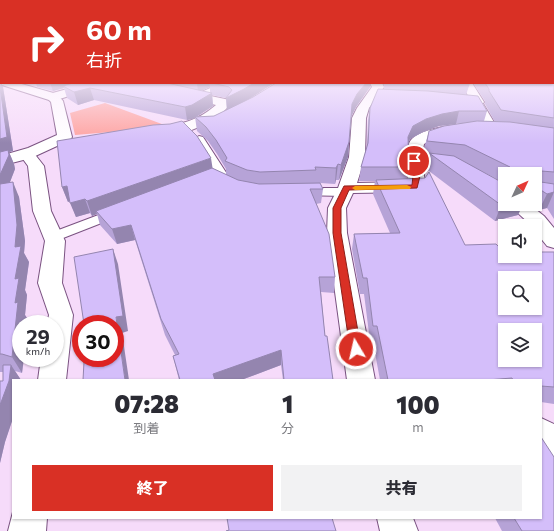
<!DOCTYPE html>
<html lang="ja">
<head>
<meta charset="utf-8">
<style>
  :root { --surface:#fff; --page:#f2f2f3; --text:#2b2b33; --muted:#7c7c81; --accent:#d93025 }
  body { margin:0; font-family:Commissioner,"Noto Sans JP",sans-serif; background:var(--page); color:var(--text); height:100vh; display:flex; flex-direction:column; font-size:15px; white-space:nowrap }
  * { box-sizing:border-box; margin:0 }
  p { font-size:13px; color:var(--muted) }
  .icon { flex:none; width:22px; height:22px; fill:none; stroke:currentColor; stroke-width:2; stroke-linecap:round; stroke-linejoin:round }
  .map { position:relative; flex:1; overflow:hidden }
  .sheet { position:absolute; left:12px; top:379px; width:530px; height:140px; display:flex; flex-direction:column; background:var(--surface); border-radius:0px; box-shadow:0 1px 3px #0004 }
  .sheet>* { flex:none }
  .banner { position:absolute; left:0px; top:0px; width:554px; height:84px; box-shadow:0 1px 3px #0004; background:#d93025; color:#fff; overflow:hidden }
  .needle { width:26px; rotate:46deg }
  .buttons { position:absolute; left:498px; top:167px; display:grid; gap:8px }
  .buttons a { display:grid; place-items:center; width:44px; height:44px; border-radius:0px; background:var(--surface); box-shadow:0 1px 3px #0004; font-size:20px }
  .speed { position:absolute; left:12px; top:315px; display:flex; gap:8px; font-size:20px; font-weight:700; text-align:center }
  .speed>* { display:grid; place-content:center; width:52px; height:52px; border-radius:50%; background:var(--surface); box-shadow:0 1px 3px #0004; line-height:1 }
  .speed small { font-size:10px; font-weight:400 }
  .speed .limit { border:6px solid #d22; background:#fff; color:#111 }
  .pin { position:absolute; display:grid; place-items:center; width:34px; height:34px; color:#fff; margin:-17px; border:2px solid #fff; border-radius:50%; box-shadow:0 1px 4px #0007 }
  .me { position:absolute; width:44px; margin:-22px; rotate:351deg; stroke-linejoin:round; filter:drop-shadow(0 0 3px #0008) }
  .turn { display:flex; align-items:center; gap:14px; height:84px; padding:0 20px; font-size:18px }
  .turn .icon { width:52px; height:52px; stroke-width:2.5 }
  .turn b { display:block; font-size:28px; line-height:34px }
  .eta { display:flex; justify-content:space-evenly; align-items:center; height:68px; text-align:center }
  .eta b { font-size:24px; font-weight:800; line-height:28px }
  .action { display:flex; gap:8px; margin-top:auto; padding:8px 20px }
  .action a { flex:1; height:46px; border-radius:0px; background:var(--accent); color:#fff; font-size:16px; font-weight:800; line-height:46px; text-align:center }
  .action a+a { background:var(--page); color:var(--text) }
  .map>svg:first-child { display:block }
  .green { fill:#fea19e }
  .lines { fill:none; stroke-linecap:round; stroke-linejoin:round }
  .lane-casing { stroke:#7a5281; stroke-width:2 }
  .street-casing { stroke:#7a5281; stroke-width:2 }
  .secondary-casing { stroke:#7a5281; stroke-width:2 }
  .lane { fill:#fff; fill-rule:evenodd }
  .street { fill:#fff; fill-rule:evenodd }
  .secondary { fill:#fff; fill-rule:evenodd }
  .wall { fill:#b6a3d7; fill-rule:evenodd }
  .shaded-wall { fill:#9485af }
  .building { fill:#d4befa; stroke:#9485af; fill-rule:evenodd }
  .route { fill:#d93025; stroke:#8d1f18 }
  .slow { fill:#f59e0b }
</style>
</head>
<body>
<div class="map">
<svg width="554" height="531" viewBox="0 0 554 531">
  <rect width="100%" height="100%" fill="#f6dbfa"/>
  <polygon class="green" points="105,103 170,127 75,135 70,113"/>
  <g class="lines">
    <defs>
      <g id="lane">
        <polygon points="222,83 233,83 199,98 196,98 192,96"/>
        <polygon points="478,99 482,102 498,129 496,131 493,132 488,129 474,102"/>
        <polygon points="199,136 203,137 227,174 225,176 210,182 202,182 200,180 202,178 215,173 194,139"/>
        <polygon points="302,188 344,188 348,189 350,192 348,195 344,196 298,195 296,192 298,189"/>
        <polygon points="117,208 122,209 123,212 122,215 58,240 53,241 48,240 46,237 48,234"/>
      </g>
      <g id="street">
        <polygon points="89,83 107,83 105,85 53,101 49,100 47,97 49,94"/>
        <path d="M130 83H148L225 99 229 100 231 103C218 122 176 141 153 135L151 132 153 129C179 123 194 124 216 105L132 85Z"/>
        <path d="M370 83H382L384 87 369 108 366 118 365 157 357 183 407 182C409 174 406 168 406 160 406 155 408 143 411 140 421 129 442 128 455 125L460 126 462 129 460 132 435 138 424 144C423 149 422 155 422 160 422 171 428 180 421 191L415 192 353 193 346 208 347 233 375 380H347L327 233 328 208 338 188 349 157 352 118 357 108 372 87Z"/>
        <polygon points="460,83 472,83 484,102 482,105 478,106 453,103 451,100 453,97 469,97"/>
        <polygon points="28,150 33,152 44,166 51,211 65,241 62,283 73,315 66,380 38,380 41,358 55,358 55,324 47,324 49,315 38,283 45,241 33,211 28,166 20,155 23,152"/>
        <polygon points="508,204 529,204 544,216 554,228 554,248 547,246 535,231 535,226 532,226"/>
        <polygon points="541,418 554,424 554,458 541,452"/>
        <polygon points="13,512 13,518 47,518 46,531 8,531"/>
        <polygon points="377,518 413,518 418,531 380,531"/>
      </g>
      <polygon id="secondary" points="1,82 18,83 57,94 63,101 72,137 70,140 31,158 0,166 0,156 28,148 57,135 51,102 49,100 2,85"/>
    </defs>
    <use href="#lane" class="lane-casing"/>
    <use href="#street" class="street-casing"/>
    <use href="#secondary" class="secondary-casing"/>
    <use href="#lane" class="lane"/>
    <use href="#street" class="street"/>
    <use href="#secondary" class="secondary"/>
  </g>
  <g class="wall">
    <polygon points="0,69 1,73 1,83 3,87 13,151 9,152 14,164 15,169 10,182 19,197 25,241 24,253 29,262 25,290 27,295 25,315 27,318 22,373 15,371 21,380 13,380 13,418 5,442 0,463 0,381 3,381 3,372 0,372"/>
    <path d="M554 69V219L547 208 539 210 531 204H535V174H505V204H523L518 215 495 221 425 168 428 156H424L425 145 429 131 460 123 439 126 423 132 410 139 408 143 409 167 406 179 465 245 504 252H554V404L541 402V380H380L373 342 370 341 364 294H360L352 249 354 234 390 233 373 194 375 181H359L361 167 367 149 368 120 370 108 384 89V85L383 83H470L466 95 487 111 484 121 495 122 485 104V101L473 83H553ZM478 169 504 183V184Z"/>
    <path d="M36 83H274L244 102 370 87 356 107 351 116 348 157 339 180H336L335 184 320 183 323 189 321 203 316 204 335 277 334 293 321 292 325 336 333 380H283L281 365 241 380H179L173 356 175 355 165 335 135 240 117 244 100 225 97 214 92 216 90 213 76 217 70 201 68 202 62 187 212 168 226 175V169L217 154 208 141 197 131 195 117 187 120 94 100 78 105 67 98 64 88 53 91 37 87ZM210 87V93L201 91ZM212 95 226 98 227 110 214 116 196 117 213 106Z"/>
    <polygon points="495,518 541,518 554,531 502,531"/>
  </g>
  <g class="shaded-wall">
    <polygon points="0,69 1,73 1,83 3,87 13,151 9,152 14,164 15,169 3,200 0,194"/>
    <polygon points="50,83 83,83 63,86 64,88 53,91"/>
    <polygon points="197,83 209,83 210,87 198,92"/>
    <polygon points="254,83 274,83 244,102 227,110 226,98"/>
    <polygon points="366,83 371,83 370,87 356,107 351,117 352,104 357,94"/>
    <polygon points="90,88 94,100 78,105 74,92"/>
    <polygon points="212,93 213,106 193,119 187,120 185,107"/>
    <polygon points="459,111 456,124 439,126 423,132 410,139 406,149 408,137 413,126 426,119 442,114"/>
    <polygon points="349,142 348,157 339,180 341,165"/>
    <polygon points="211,158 213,171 96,211 97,214 92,216 87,201"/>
    <polygon points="338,164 336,180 335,184 336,168"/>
    <polygon points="13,182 19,197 25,241 24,253 29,262 25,290 27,295 25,315 27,318 26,324 21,324 21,358 24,358 22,373 12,357 15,303 15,247"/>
    <polygon points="67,186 72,200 68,202 62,187"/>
    <polygon points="554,192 547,208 539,210 547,194"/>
    <polygon points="85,199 90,213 76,217 70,203"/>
    <polygon points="505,204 523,204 518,215 495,221 501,205"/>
    <polygon points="131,225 135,240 117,244 112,229"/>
    <polygon points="113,249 118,264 128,331 122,333 129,380 125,380 116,317"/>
    <polygon points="281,350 281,365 241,380 214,380 213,374"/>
    <polygon points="11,365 21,380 13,380 13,418 5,442 0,463 0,405"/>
  </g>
  <g class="building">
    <polygon points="553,69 554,69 554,118 501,110 489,91 489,89 485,83 553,83"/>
    <polygon points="73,83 167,83 212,93 192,105 185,107 90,88 74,92 63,86"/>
    <polygon points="212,83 254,83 244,89 226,98 232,90 229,87"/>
    <polygon points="276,83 366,83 357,94 352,104 349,142 341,165 338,164 336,168 315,167 316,170 260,172 247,170 225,161 227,158 216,140 206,127 195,117 214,116 253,97"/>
    <polygon points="0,87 7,137 0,139"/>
    <polygon points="378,89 428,91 478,96 487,111 459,111 442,114 426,119 413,126 408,137 409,167 361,167 368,143 370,108"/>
    <polygon points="182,121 197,136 211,158 87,201 85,199 70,203 67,186 62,187 57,141 153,125 170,124"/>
    <polygon points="477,121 510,122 554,128 554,172 541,171 541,182 554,184 554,192 547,194 536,187 535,187 535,174 513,174 513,171 510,167 465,145 427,141 429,131 444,126"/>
    <polygon points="8,150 9,155 0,175 0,152"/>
    <polygon points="429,153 454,156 505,184 505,204 501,205"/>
    <polygon points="212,168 238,180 259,184 320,183 323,189 310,189 329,234 335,277 319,277 325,336 327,336 333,380 284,380 281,350 213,374 215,380 180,380 173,356 179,354 161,319 131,225 112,229 96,211"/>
    <path d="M429 172 465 245 496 244 504 252H505V256H535V252H554V387L541 386V380H513L512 378 487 380H388L377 326H373L367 278H363L354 234 400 233 376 180 425 178ZM505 278H535V308H505ZM505 330H535V360H505Z"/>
    <polygon points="13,182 17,225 15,247 21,246 15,279 19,278 15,303 18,302 12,357 2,354 0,354 0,184"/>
    <polygon points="113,249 123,316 116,317 125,380 83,380 84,362 90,360 90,358 115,358 115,324 84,324 74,257"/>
    <polygon points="3,365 11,365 9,381 0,405 0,381 3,381"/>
    <polygon points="541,437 554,457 554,531 522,531 514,518 541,518"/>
    <polygon points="227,518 332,518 336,531 226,531 229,530"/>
  </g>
  <linearGradient id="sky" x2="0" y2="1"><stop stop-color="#83c4bf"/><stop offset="0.48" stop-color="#fbeffd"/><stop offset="1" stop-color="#fbeffd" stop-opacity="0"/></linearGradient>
  <rect width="554" height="143" fill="url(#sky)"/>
  <polygon class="route" points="414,159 417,161 420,176 417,188 349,190 341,208 341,233 361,349 360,353 356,354 352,353 350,349 333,233 333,208 344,186 412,185 413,176 411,161"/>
  <polygon class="slow" points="407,185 411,187 410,189 355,190 352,188 355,186"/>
</svg>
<div class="buttons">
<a><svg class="needle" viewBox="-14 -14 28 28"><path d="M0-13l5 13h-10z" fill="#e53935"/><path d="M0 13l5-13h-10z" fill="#7c7c81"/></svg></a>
<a><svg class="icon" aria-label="sound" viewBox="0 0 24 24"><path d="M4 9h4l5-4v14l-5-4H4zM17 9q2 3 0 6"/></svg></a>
<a><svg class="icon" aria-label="search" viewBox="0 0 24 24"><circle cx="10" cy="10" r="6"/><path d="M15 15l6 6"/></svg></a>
<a><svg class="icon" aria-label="layers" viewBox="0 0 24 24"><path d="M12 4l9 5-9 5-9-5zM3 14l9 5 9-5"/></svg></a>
</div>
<div class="speed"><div>29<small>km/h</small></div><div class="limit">30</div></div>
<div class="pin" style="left:414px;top:161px;background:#d93025"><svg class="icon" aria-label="arrive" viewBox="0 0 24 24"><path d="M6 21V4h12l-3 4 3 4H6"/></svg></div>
<svg class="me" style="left:356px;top:349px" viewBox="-20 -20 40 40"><circle r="17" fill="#d93025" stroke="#fff" stroke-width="3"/><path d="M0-11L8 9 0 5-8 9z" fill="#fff"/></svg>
<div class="banner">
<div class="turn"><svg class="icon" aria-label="right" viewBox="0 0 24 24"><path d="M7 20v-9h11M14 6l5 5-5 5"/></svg><div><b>60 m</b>右折</div></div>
</div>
<section class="sheet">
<div class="eta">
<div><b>07:28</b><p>到着</p></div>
<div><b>1</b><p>分</p></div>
<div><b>100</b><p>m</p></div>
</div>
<div class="action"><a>終了</a><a>共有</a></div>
</section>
</div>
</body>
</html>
